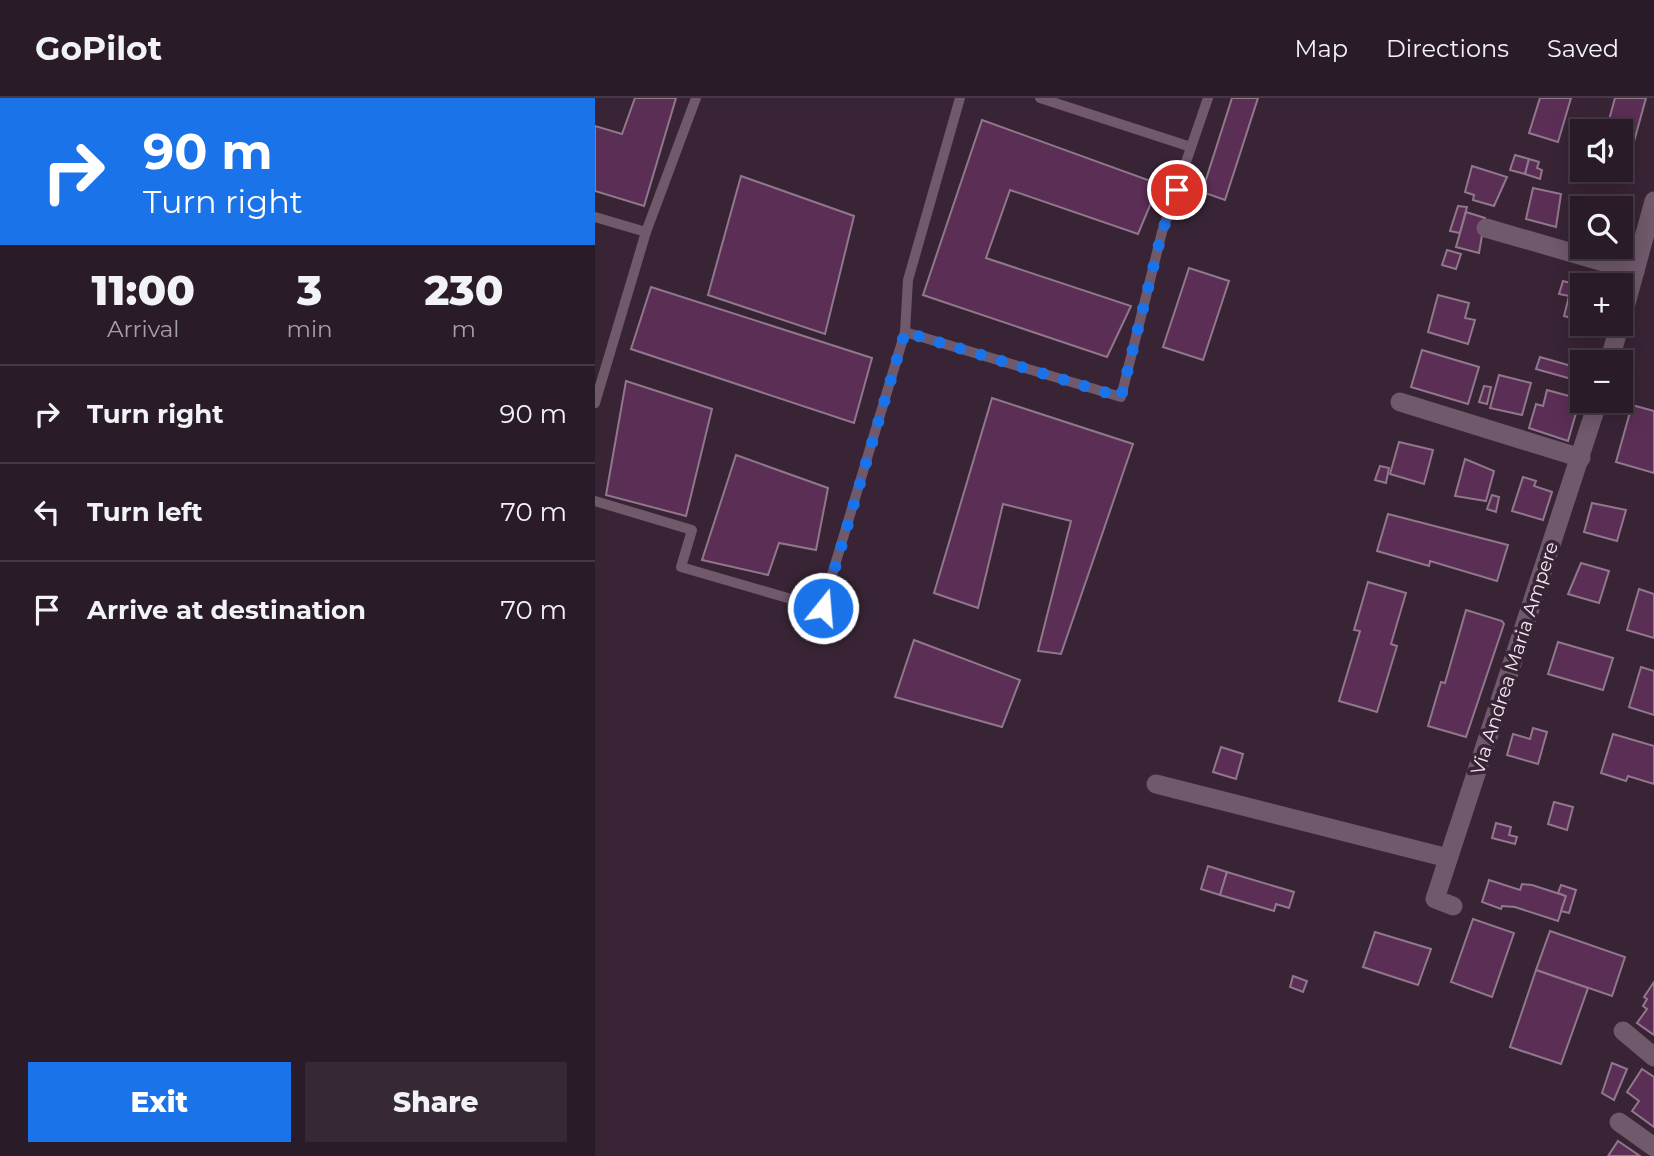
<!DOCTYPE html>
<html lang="en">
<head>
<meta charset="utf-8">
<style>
  :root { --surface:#2a1b28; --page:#362834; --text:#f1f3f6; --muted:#a5a1a8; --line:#463945; --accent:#1a73e8 }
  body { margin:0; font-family:Montserrat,sans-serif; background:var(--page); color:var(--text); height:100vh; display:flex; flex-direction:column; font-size:26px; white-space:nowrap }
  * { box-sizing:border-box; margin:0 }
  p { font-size:23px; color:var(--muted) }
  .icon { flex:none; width:38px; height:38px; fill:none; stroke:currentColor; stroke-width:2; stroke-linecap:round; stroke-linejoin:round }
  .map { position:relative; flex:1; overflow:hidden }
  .sheet { display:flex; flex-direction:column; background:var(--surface); width:595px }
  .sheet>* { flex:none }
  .top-card { background:#1a73e8; color:#fff; overflow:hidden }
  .buttons { position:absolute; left:975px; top:21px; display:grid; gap:14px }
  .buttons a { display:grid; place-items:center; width:63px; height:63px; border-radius:0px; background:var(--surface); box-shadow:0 4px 18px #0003,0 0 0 2px var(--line); font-size:35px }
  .pin { position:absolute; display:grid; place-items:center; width:60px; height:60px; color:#fff; margin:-30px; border:4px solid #fff; border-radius:50%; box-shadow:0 2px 7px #0007 }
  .me { position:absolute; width:77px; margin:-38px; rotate:17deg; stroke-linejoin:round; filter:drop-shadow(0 0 5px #0008) }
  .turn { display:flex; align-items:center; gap:24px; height:147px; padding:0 28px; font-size:32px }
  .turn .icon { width:91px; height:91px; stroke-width:2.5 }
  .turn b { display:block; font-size:49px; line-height:60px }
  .eta { display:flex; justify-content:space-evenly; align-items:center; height:119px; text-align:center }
  .eta b { font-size:42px; font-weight:800; line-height:49px }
  .button { display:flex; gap:14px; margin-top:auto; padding:14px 28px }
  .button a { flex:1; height:80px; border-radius:0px; background:var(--accent); color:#fff; font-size:28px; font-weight:800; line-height:80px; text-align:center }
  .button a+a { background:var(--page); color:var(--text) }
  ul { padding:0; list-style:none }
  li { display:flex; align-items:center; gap:21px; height:98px; padding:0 28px; border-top:2px solid var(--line) }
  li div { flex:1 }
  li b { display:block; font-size:26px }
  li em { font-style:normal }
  header { display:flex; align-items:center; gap:42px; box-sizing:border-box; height:98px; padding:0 35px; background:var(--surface); border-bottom:2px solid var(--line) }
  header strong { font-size:33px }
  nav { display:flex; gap:38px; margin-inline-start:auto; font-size:24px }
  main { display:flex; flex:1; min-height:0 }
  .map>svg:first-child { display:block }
  .building { fill:#5b2e55; stroke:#90788c; stroke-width:2 }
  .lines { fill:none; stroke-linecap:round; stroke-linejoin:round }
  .service { stroke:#6f596b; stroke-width:10 }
  .minor { stroke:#6f596b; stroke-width:19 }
  .route { stroke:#1a73e8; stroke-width:12; stroke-dasharray:0 21.6 }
  .labels { text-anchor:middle; stroke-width:7; stroke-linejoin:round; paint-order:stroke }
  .street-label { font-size:19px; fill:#f4e6f2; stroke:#382435 }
</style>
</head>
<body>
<header>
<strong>GoPilot</strong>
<nav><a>Map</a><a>Directions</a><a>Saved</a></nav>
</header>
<main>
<section class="sheet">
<div class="top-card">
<div class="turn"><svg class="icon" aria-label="right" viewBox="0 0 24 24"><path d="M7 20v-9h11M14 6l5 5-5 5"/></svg><div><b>90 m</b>Turn right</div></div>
</div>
<div class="eta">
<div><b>11:00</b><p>Arrival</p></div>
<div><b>3</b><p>min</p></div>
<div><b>230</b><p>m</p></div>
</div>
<ul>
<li><svg class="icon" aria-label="right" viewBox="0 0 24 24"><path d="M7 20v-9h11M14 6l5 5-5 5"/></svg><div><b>Turn right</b></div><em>90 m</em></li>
<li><svg class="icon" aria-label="left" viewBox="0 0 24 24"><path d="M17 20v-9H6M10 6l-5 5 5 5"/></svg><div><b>Turn left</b></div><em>70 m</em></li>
<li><svg class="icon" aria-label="arrive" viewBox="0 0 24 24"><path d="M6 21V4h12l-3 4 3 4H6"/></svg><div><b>Arrive at destination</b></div><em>70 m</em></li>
</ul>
<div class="button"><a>Exit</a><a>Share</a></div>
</section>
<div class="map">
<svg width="1059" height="1058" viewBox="0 0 1059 1058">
  <rect width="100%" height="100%" fill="#382435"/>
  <g class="building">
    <polygon points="40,0 81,0 49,108 0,93 0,28 27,36"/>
    <polygon points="637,0 663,0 630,102 607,94"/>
    <polygon points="945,0 976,0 963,44 934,35"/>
    <polygon points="1020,0 1051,0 1035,58 1026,55 1026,33 1011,33"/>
    <polygon points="387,22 564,86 543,136 415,92 391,160 536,208 512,259 328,197"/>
    <polygon points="920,57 934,61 930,76 915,72"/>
    <polygon points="934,61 944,64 942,70 947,72 945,81 930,76"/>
    <polygon points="877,68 912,79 899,108 878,102 879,97 870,94"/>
    <polygon points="146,78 259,118 230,236 113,197"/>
    <polygon points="938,90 966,96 961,129 931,121"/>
    <polygon points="863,108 872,109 865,135 855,133"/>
    <polygon points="871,114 890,120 884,155 861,149"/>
    <polygon points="852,152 866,156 861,171 847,167"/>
    <polygon points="594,170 634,183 608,262 568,249"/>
    <polygon points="968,183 987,188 987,223 969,218 974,198 964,196"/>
    <polygon points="56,189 277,260 259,325 36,251"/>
    <polygon points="843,197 874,205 870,220 880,222 873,246 833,234"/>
    <polygon points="827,252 884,269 873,306 816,289"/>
    <polygon points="945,259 987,271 987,284 941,271"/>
    <polygon points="904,277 936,285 927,317 895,310"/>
    <polygon points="31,283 117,311 91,418 11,397"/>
    <polygon points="889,288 896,289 892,306 884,304"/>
    <polygon points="952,292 985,301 973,343 934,330 941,306 948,308"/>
    <polygon points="397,300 538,346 466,556 443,553 476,423 408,406 383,510 339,495"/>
    <polygon points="1037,307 1059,313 1059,375 1021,364"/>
    <polygon points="804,344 838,352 829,386 795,376"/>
    <polygon points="141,357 233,390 221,452 184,445 173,477 107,462"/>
    <polygon points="870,361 899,373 891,403 860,398"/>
    <polygon points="785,368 794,370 791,385 780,382"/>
    <polygon points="928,379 941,383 939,388 957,394 948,422 917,413"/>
    <polygon points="897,397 904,399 901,414 892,411"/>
    <polygon points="997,405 1031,412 1022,443 989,434"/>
    <polygon points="793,416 913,447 902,483 835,463 834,468 782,453"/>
    <polygon points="986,465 1014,473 1004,505 973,496"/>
    <polygon points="773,484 811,495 796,546 802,548 782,614 744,603 765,533 759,532"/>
    <polygon points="1044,491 1059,496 1059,540 1032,532"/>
    <polygon points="871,512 907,523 909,526 871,639 833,628 846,584 850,585"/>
    <polygon points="319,542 425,582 407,629 300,599"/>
    <polygon points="963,544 1018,560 1008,592 953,576"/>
    <polygon points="1046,569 1059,573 1059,617 1034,609"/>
    <polygon points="938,630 952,634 943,666 912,657 918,636 935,641"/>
    <polygon points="1018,636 1059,648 1059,686 1033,678 1031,683 1006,675"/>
    <polygon points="626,649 648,656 641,681 618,674"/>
    <polygon points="959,704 978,709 972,732 953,726"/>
    <polygon points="901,725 916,729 914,737 922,739 920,746 897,740"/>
    <polygon points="613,768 632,774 625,797 606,791"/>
    <polygon points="632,774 699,794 694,810 681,806 679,813 625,797"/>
    <polygon points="894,782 925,792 927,786 937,787 971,798 963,823 920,809 907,808 906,811 887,804"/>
    <polygon points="966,787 981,792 974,815 966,813 971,798 963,795"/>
    <polygon points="878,821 919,835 897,899 856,884"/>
    <polygon points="955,833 1030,859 1017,898 941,872"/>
    <polygon points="780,834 836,851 823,887 768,869"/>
    <polygon points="941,872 993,890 966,966 915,949"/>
    <polygon points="698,878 712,883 708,894 695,889"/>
    <polygon points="1059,884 1059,937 1042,925 1052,911 1048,908 1052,901 1049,899"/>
    <polygon points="1017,965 1032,971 1019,1002 1007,995"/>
    <polygon points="1047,971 1059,979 1059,1029 1037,1013 1044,1003 1032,994"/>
    <polygon points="1023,1043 1045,1058 1013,1058"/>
  </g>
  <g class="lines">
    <g class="service">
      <polyline points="445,0 596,49"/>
      <polyline points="0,119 51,134"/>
      <polyline points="310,234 526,299 567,134 613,0"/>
      <polyline points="0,305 51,134 101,0"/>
      <polyline points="0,403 97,432 86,469 227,510 310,234 313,182 365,0"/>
    </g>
    <g class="minor">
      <polyline points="891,130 1040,173"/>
      <polyline points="1026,224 1059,103"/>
      <polyline points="1014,264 1025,226"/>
      <polyline points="805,304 986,360"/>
      <polyline points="561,686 853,760"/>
      <polyline points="858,808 840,801 1003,303"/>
      <polyline points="1028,933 1059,959"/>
      <polyline points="1024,1024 1059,1049"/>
    </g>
  </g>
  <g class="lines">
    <polyline class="route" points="228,510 310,234 526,299 567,134 582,92"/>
  </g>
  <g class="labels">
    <g class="street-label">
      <text transform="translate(919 560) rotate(-72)" y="7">Via Andrea Maria Ampere</text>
    </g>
  </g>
</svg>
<div class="buttons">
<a><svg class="icon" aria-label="sound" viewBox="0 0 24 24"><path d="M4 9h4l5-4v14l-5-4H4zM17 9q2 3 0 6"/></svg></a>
<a><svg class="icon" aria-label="search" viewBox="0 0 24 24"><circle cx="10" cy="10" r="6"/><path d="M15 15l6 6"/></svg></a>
<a>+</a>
<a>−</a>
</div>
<div class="pin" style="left:582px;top:92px;background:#d93025"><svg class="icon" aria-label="arrive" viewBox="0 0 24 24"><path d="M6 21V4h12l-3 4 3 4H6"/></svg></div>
<svg class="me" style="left:228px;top:510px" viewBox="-20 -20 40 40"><circle r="17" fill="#1a73e8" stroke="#fff" stroke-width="3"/><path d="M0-11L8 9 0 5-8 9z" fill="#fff"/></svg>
</div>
</main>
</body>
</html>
